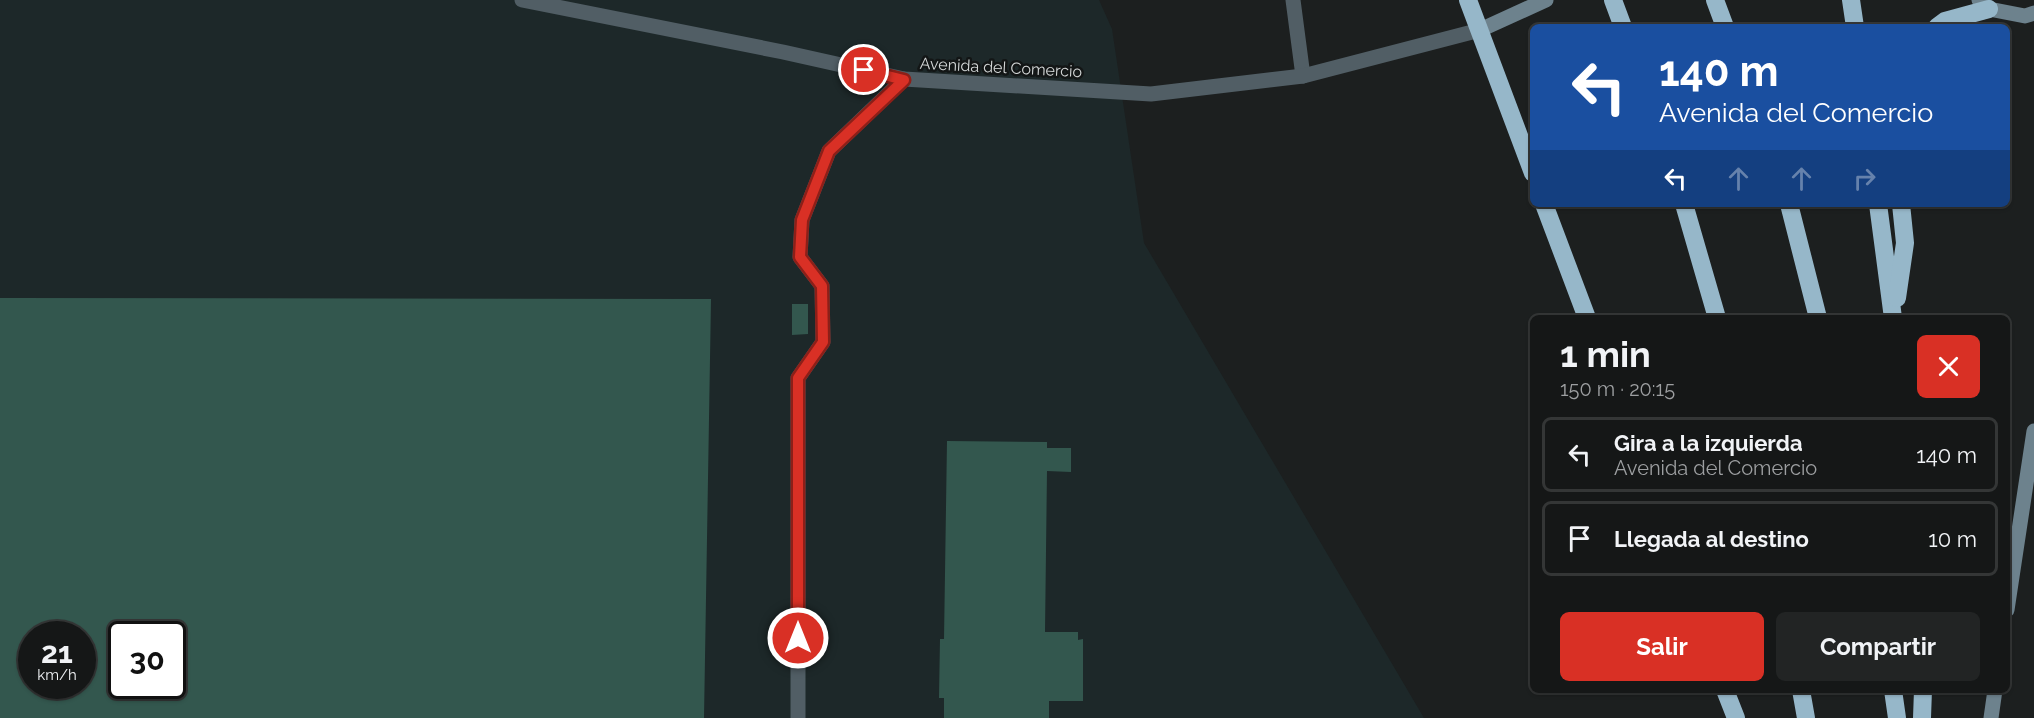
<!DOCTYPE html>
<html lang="es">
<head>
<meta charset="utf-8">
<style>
  :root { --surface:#151717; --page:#222424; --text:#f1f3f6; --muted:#9d9fa1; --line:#343636; --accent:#d93025 }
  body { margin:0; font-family:Raleway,sans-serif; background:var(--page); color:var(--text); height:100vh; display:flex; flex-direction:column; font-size:22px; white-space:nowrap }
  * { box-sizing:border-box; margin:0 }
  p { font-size:20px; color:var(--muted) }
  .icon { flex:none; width:33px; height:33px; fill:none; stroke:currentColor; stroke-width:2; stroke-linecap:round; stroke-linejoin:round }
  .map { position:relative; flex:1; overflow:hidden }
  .drawer { position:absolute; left:1530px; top:315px; width:480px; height:378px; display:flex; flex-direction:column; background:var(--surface); border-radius:9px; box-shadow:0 2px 4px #0004,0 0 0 2px var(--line) }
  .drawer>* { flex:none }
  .banner { position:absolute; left:1530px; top:24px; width:480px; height:183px; border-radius:9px; box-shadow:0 2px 4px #0004,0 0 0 2px var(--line); background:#1a4fa0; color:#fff; overflow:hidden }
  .speed { position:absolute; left:18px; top:621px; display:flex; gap:12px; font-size:30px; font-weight:700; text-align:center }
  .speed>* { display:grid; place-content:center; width:78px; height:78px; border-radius:50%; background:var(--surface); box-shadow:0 2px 4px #0004,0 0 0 2px var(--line); line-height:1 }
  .speed small { font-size:15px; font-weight:400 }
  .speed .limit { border:3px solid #111; border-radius:9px; background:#fff; color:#111 }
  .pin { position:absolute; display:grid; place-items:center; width:51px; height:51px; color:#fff; margin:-26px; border:3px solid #fff; border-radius:50%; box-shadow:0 2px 6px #0007 }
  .me { position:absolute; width:66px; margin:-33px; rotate:0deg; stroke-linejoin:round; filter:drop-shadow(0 0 4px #0008) }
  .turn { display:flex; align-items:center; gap:21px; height:126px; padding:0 30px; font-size:27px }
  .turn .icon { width:78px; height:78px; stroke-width:2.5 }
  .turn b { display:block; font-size:42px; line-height:51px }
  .lanes { display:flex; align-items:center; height:57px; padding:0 30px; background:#0003; justify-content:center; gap:30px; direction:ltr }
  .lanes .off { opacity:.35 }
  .round { display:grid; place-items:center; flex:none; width:63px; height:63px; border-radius:9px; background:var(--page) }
  .summary { display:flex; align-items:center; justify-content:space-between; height:102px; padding:0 30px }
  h1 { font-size:36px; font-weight:700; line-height:45px }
  .primary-button { display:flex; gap:12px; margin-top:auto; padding:12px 30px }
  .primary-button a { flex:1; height:69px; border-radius:9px; background:var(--accent); color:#fff; font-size:24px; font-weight:700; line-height:69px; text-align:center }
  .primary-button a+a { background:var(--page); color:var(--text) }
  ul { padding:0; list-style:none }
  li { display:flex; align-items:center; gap:18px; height:75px; margin:0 12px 9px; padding:0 18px; border:3px solid var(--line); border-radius:9px }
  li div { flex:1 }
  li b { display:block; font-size:22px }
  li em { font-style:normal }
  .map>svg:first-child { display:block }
  .built { fill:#1d2829; fill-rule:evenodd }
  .building { fill:#33574e; fill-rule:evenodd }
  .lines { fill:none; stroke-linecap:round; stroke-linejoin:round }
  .lane { stroke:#515e65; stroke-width:15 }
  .street { stroke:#515e65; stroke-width:15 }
  .secondary { stroke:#6d828d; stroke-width:15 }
  .highway { stroke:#96b7c9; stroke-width:18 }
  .route-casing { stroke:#8d1f18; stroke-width:15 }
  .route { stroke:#d93025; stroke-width:10 }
  .labels { text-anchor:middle; stroke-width:5; stroke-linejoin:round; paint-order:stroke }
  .street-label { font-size:16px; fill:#d4d7d7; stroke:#131616 }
</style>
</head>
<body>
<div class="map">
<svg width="2034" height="718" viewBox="0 0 2034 718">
  <rect width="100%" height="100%" fill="#1c1f1f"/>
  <path class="built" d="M0 0H1099L1112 29 1144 243 1424 718H0ZM32 634H82V686H32ZM122 634H172V686H122Z"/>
  <g class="building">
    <path d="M0 298 711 299 704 718H0ZM32 634H82V686H32ZM122 634H172V686H122Z"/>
    <polygon points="792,304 808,304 808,334 792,335"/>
    <polygon points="947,441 1047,442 1047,448 1071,448 1071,472 1047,471 1045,632 1078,632 1078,640 1083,639 1083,701 1049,701 1049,718 944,718 944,698 939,698 940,639 944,639"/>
  </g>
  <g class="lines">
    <polyline class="lane" points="1293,0 1303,76"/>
    <g class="street">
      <polyline points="522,0 783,52 904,79 1151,94 1303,76 1480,30"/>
      <polyline points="798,718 798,378 823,342 822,286 800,257 802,220 829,151 904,79"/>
    </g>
    <g class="secondary">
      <polyline points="1979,0 1989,9 2025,16 2034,13"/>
      <polyline points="1480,30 1546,0"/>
      <polyline points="2007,610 2034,431"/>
      <polyline points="1991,718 1995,690"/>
    </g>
    <g class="highway">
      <polyline points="1468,0 1533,173"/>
      <polyline points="1613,0 1623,27"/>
      <polyline points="1715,0 1725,27"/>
      <polyline points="1851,0 1855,27"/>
      <polyline points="1937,27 1945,21 1989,9"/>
      <polyline points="1544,204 1587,318"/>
      <polyline points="1684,204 1717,318"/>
      <polyline points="1789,204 1818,318"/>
      <polyline points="1878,204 1893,318"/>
      <polyline points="1897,298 1905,243 1901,204"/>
      <polyline points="1725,690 1736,718"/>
      <polyline points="1801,690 1806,718"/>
      <polyline points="1893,690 1897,718"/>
      <polyline points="1922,718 1923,690"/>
    </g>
  </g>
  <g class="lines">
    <defs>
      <polyline id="route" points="798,638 798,378 823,342 822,286 800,257 802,220 829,151 904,80 864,70"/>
    </defs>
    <use href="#route" class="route-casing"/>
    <use href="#route" class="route"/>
  </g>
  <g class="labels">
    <g class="street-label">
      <text transform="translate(1001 67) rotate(3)" y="6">Avenida del Comercio</text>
    </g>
  </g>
</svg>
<div class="speed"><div>21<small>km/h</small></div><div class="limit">30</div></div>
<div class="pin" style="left:864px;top:70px;background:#d93025"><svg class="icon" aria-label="arrive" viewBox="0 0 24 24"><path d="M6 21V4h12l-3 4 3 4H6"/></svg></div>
<svg class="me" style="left:798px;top:638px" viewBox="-20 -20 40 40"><circle r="17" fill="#d93025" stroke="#fff" stroke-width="3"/><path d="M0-11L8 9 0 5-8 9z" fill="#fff"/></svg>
<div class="banner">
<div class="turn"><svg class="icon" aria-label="left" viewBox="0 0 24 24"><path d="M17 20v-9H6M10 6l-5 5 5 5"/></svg><div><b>140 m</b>Avenida del Comercio</div></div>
<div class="lanes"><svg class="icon" aria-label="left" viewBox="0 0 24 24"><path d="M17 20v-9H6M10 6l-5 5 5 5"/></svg><svg class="icon off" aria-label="ahead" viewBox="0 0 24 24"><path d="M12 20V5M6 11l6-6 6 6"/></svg><svg class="icon off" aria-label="ahead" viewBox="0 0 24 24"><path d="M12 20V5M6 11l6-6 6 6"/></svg><svg class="icon off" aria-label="right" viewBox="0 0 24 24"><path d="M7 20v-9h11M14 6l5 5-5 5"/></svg></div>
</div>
<section class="drawer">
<div class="summary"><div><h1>1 min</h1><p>150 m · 20:15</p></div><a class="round" style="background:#d93025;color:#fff"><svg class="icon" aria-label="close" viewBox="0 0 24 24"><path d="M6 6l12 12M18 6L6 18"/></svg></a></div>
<ul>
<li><svg class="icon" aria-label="left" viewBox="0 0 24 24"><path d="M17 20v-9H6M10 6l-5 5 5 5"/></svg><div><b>Gira a la izquierda</b><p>Avenida del Comercio</p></div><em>140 m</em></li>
<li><svg class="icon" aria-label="arrive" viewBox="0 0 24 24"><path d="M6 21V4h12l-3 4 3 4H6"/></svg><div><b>Llegada al destino</b></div><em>10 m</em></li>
</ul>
<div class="primary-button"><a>Salir</a><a>Compartir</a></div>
</section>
</div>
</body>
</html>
